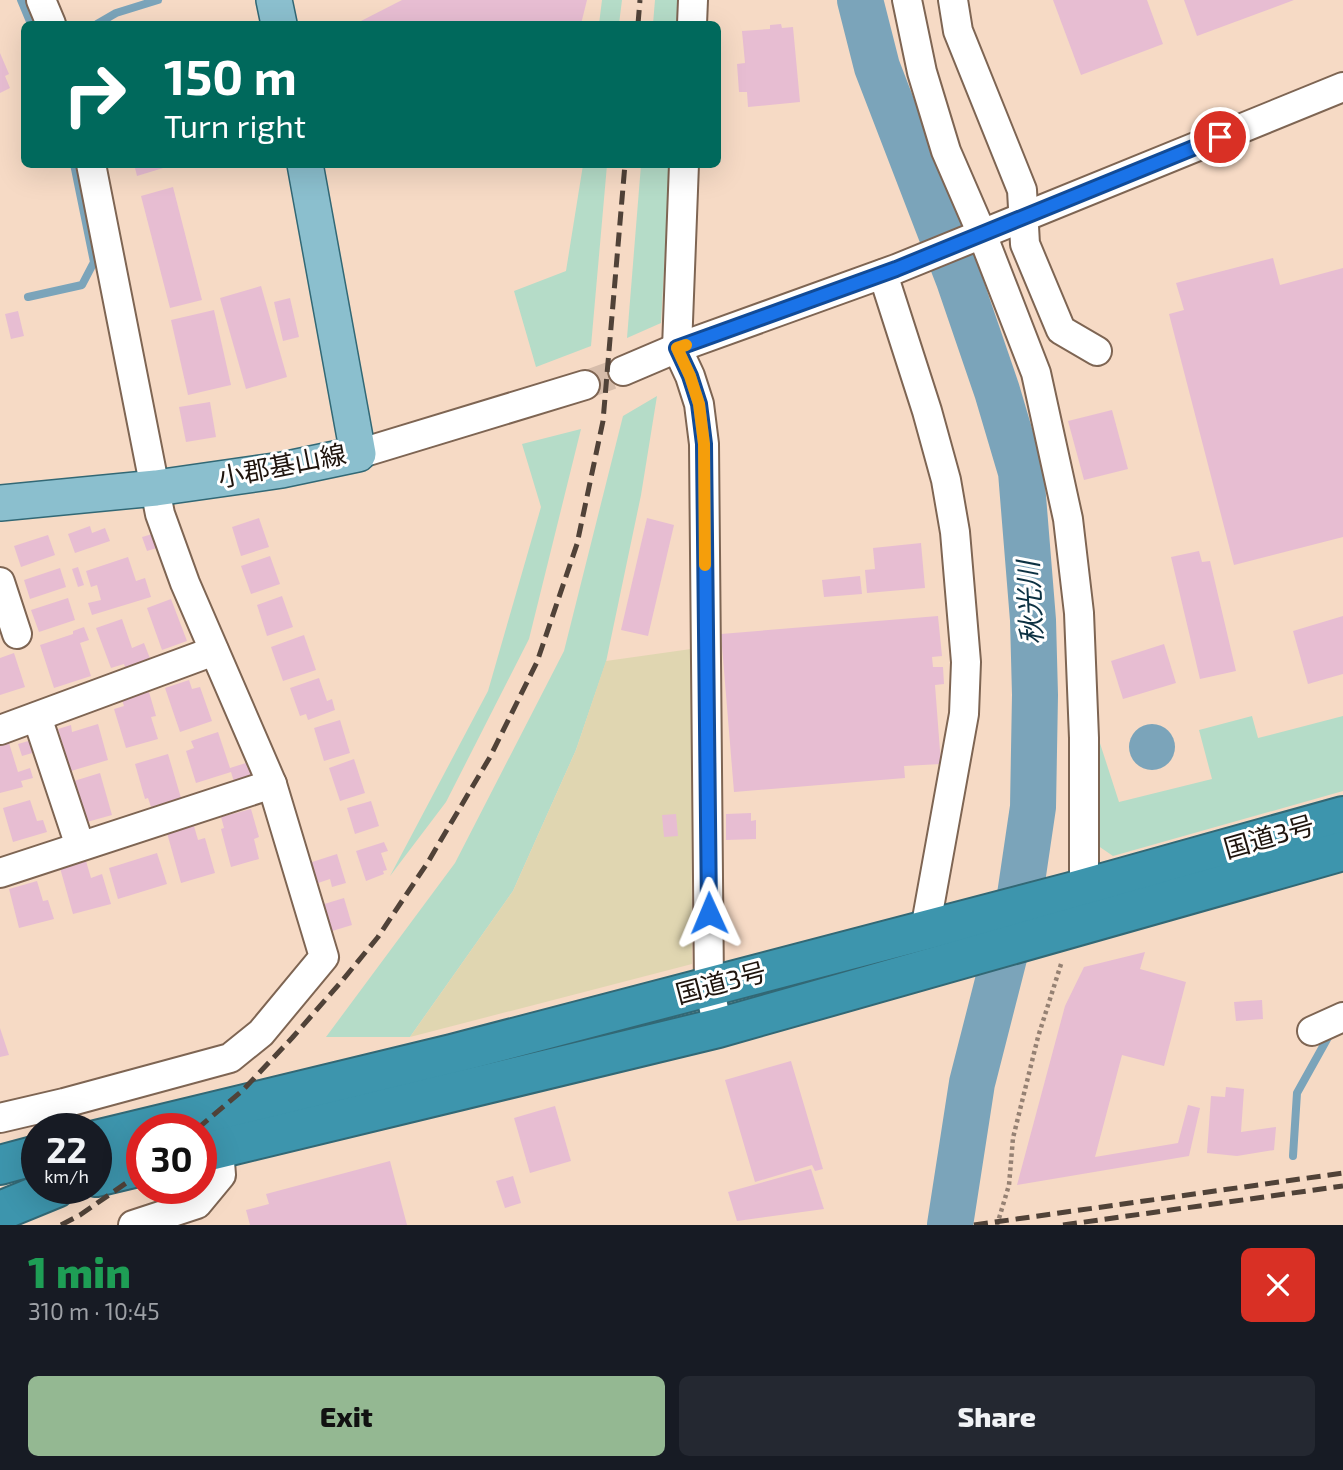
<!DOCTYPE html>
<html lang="en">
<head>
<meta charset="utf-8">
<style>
  :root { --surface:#171b24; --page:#242831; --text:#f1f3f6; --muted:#9ea1a6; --accent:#94b892 }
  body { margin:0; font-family:"Exo 2","Noto Sans JP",sans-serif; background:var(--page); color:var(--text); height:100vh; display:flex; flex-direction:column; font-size:26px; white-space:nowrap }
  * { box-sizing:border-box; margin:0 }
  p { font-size:23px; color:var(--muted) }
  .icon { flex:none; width:38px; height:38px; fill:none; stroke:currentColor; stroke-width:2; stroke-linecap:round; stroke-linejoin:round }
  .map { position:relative; height:1225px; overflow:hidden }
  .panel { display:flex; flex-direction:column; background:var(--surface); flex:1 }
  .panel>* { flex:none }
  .banner { position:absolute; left:21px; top:21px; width:700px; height:147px; border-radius:10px; box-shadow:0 7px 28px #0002; background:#00695c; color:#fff; overflow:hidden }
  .speed { position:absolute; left:21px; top:1113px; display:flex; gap:14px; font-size:35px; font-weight:700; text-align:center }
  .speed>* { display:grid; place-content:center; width:91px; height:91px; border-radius:50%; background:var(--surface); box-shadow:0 7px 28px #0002; line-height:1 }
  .speed small { font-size:18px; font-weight:400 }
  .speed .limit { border:10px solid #d22; background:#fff; color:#111 }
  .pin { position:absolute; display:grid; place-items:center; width:60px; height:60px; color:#fff; margin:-30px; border:4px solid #fff; border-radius:50%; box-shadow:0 2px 7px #0007 }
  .me { position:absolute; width:77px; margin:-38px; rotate:359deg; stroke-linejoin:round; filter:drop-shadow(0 0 5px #0008) }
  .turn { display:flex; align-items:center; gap:24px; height:147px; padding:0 28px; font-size:32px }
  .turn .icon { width:91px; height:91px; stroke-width:2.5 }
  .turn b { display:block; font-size:49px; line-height:60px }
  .round { display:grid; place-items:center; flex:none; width:74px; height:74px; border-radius:10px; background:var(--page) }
  .headline { display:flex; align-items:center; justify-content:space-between; height:119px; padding:0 28px }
  h1 { font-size:42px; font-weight:800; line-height:52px; color:#1e9e55 }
  .primary-button { display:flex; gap:14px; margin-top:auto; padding:14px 28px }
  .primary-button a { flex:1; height:80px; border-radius:10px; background:var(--accent); color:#111; font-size:28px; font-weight:800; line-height:80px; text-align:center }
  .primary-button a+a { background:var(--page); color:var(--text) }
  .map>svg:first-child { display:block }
  .green { fill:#b5dcc8 }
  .sand { fill:#e0d6b1 }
  .water { fill:#7ba4ba }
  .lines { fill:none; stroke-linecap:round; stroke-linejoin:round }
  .stream { stroke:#7ba4ba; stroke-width:8 }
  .river { stroke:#7ba4ba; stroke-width:46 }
  .building { fill:#e7bdd2 }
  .minor-tunnel { stroke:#d6bcaa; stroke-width:28; stroke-dasharray:28 14; stroke-linecap:butt }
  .minor-casing { stroke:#7e6553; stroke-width:32 }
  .major-casing { stroke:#326875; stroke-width:38 }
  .highway-casing { stroke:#326875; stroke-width:42 }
  .path { stroke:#958173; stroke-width:4.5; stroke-dasharray:3.5 3.5; stroke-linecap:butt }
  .minor { stroke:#fff; stroke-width:28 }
  .major { stroke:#8bbfce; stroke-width:35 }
  .highway { stroke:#3d95ad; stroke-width:38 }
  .rail { stroke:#504238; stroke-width:5; stroke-dasharray:14 7; stroke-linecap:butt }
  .route-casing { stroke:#114b97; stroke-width:18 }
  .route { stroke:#1a73e8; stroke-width:12 }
  .slow { stroke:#f59e0b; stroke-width:12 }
  .labels { text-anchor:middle; stroke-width:6; stroke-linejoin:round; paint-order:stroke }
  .street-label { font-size:26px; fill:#1f150e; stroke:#fff }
  .water-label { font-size:28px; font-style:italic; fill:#0c3142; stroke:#fff }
</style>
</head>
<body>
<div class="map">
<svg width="1343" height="1225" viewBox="0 0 1343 1225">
  <rect width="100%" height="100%" fill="#f6dac5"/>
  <g class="green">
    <polygon points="602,0 622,0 619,24 599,24"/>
    <polygon points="655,0 679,0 677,24 653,24"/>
    <polygon points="583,165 607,165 591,346 536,367 514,291 566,271"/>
    <polygon points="641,165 670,165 661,323 627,338"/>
    <polygon points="657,396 641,495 606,662 576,750 513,891 410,1037 326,1037 455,863 564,651 623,416"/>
    <polygon points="581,429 529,639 446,802 390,876 488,691 541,507 522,444"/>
    <polygon points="1252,716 1258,738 1343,716 1343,791 1113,856 1094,843 1096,731 1119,802 1212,779 1199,730"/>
  </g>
  <polygon class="sand" points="691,649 692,964 410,1037 513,891 576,750 606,661"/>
  <circle class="water" cx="1152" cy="747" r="23"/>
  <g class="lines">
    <g class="stream">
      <polyline points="21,0 31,24"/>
      <polyline points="97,24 116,13 158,0"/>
      <polyline points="28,297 82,285 94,262 74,164"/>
      <polyline points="1293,1156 1297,1093 1331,1032"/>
    </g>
    <polyline class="river" points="860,0 877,67 959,280 997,391 1021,472 1033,620 1035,695 1033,807 1020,895 972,1083 950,1225"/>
  </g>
  <g class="building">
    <polygon points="402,0 587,0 581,24 362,24 361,21"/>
    <polygon points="1053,0 1147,0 1163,44 1081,75"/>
    <polygon points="1184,0 1294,0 1197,36"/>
    <polygon points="781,24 782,28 793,27 800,102 748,107 747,92 739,92 737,64 745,63 742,31 770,29 770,25"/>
    <polygon points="0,53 9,74 5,76 10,88 0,93"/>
    <polygon points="134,164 172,164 173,165 137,176"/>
    <polygon points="173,187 202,300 170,308 141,196"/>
    <polygon points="1273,258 1280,285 1343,268 1343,537 1234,565 1169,314 1184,310 1176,283"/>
    <polygon points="261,286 287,377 246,389 220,298"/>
    <polygon points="290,298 299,337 283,341 274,302"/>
    <polygon points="214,310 231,385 188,395 171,320"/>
    <polygon points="18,311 24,336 11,339 5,314"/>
    <polygon points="210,402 216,437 186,442 179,407"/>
    <polygon points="1112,410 1128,469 1084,480 1068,421"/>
    <polygon points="259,518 269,547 241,556 232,527"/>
    <polygon points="647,518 674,525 648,636 621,630"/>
    <polygon points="90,526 92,533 105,528 110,541 75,553 68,534"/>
    <polygon points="156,533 160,547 147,551 142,537"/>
    <polygon points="48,535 55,555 21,567 14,546"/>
    <polygon points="921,543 925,588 867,593 865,570 875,569 873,548"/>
    <polygon points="1199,551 1202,562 1210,561 1236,671 1200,679 1171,557"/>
    <polygon points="270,556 280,584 251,594 241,566"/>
    <polygon points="128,557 136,581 145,578 151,597 92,615 88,603 101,600 97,585 91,587 86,571"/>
    <polygon points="78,567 84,585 78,587 72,569"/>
    <polygon points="60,568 66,587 30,599 24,580"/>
    <polygon points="860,576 862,594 824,597 822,580"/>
    <polygon points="282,596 293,627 267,636 257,605"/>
    <polygon points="68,598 75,620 39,632 31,610"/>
    <polygon points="171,599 187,641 162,650 147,608"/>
    <polygon points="938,616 942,656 932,657 933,667 943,667 944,684 935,685 941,764 904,766 905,778 734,792 721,634"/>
    <polygon points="1343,616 1343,674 1308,684 1293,631"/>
    <polygon points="122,619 132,648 144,643 151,661 126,670 124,664 111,668 96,628"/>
    <polygon points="84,627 89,640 80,643 91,676 54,688 40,645 73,634 73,631"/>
    <polygon points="304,635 316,670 283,681 271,647"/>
    <polygon points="1164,644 1176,683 1123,699 1111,661"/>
    <polygon points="14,653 25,687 0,695 0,658"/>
    <polygon points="319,678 327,701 332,699 335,710 308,720 306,714 300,716 290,688"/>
    <polygon points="189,680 192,689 200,687 212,721 180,732 165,688"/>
    <polygon points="149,692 156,716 151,717 158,739 126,748 114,709 124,706 122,700"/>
    <polygon points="340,720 350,753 324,761 314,728"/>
    <polygon points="98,724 108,760 71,771 58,729 71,725 72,732"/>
    <polygon points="218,732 230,768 249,762 253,776 234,782 231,772 196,783 186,751 194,748 191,741"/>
    <polygon points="35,739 39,751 22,756 18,744"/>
    <polygon points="9,743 18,772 30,768 33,778 21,781 23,787 0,793 0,746"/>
    <polygon points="168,754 181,798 151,807 148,798 145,799 135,764"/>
    <polygon points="354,759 365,793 340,801 329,768"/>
    <polygon points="100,773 112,815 87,822 74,781"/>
    <polygon points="30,800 37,821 43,820 47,832 13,842 3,808"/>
    <polygon points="371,801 379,826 355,834 347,808"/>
    <polygon points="251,809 259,837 254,839 259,859 231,867 221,829 224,828 221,817"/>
    <polygon points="751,813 751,821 756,820 756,839 726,840 726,814"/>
    <polygon points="676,814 678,836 664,837 662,815"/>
    <polygon points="194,826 198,840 205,838 215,873 181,883 167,833"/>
    <polygon points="384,842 388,851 381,853 387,870 383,871 384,874 366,881 356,851"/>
    <polygon points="157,853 167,884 118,899 109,868"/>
    <polygon points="337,854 346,883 332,887 330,879 315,884 309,863"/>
    <polygon points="86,861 91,878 102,874 111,904 73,914 60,868"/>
    <polygon points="37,881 43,901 48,900 54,919 19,928 9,889"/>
    <polygon points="344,898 352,925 329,932 321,905"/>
    <polygon points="1145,952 1140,969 1186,982 1164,1066 1122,1055 1095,1157 1178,1143 1188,1105 1200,1108 1189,1156 1017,1185 1065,1006 1084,967"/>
    <polygon points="1262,1000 1263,1019 1236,1021 1234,1002"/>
    <polygon points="0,1028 9,1055 0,1057"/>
    <polygon points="791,1061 823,1169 815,1171 812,1165 755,1182 725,1080"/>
    <polygon points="1226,1087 1244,1089 1241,1132 1276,1127 1274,1150 1237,1156 1207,1153 1211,1096 1225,1097"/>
    <polygon points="555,1106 571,1161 530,1173 514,1118"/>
    <polygon points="390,1161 407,1225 250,1225 246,1210 269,1204 266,1194"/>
    <polygon points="811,1169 824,1209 737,1221 728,1192"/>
    <polygon points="513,1176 521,1203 505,1208 496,1181"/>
  </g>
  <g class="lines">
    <polyline class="minor-tunnel" points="585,385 623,371"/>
    <defs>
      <g id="minor">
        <polyline points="41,0 51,24"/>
        <polyline points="907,0 922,72 946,151 982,234 1036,373 1068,519 1079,613 1084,738 1084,888"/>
        <polyline points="953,0 958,31 1022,190 1025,244 1061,330 1097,351"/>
        <polyline points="692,24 693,0"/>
        <polyline points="684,164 677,348 690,376 699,404 704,444 709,986 718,1028"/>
        <polyline points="883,274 927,411 946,480 955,532 966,662 964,714 925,930"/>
        <polyline points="623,371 677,348 896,269 1343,87"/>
        <polyline points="358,454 585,385"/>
        <polyline points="0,582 17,634"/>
        <polyline points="37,717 80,846"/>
        <polyline points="0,730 214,651"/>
        <polyline points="0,873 272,784"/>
        <polyline points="1312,1031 1343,1017"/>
        <polyline points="0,1118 64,1103 230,1058 261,1033 324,957 272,784 185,583 160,514 91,164"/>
        <polyline points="133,1225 197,1204 221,1175 219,1149"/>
      </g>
      <g id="major">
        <polyline points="274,0 279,24"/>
        <polyline points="0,503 156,488 282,470 358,454 305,164"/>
      </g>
      <g id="highway">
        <polyline points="96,1140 452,1054 1071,892 1343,816"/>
        <polyline points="201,1153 718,1028 1343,851"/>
        <polyline points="0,1165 37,1155"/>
        <polyline points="96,1177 142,1166"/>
        <polyline points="0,1211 56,1188"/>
      </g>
    </defs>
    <use href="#minor" class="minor-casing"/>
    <use href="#major" class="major-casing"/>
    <use href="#highway" class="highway-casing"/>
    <polyline class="path" points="997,1225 1009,1185 1013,1138 1038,1037 1062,961"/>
    <use href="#minor" class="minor"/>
    <use href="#major" class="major"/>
    <use href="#highway" class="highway"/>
    <g class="rail">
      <polyline points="638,24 640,0"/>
      <polyline points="197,1129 243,1090 292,1038 341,982 378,937 428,862 490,757 537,662 577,544 603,421 625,164"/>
      <polyline points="61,1225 80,1215 142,1172"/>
      <polyline points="974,1225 1343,1173"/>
      <polyline points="1063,1225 1343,1186"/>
    </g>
  </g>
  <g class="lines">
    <defs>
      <polyline id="route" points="709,913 704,444 699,404 690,376 677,348 896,269 1220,137"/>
    </defs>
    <use href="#route" class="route-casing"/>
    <use href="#route" class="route"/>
    <polyline class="slow" points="686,345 677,348 690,376 699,404 704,444 705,565"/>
  </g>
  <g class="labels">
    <g class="street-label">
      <text transform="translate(282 466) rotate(-11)" y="9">小郡基山線</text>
      <text transform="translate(1269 837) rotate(-16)" y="9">国道3号</text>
      <text transform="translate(721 983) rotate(-15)" y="9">国道3号</text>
    </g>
    <g class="water-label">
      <text transform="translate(1030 603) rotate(-93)" y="10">秋光川</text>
    </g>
  </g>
</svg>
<div class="speed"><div>22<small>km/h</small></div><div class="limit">30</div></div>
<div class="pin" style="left:1220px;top:137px;background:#d93025"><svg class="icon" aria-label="arrive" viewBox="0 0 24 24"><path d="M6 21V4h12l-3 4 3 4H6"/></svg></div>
<svg class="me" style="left:709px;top:913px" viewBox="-20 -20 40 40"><path d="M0-17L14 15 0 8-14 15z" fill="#1a73e8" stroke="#fff" stroke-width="4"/></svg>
<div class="banner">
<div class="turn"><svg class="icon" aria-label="right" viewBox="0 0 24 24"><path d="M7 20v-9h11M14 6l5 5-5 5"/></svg><div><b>150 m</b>Turn right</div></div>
</div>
</div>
<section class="panel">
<div class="headline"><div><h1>1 min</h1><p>310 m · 10:45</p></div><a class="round" style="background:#d93025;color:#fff"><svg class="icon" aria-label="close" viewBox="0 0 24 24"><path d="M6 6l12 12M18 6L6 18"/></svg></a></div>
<div class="primary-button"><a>Exit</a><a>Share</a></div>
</section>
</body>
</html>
